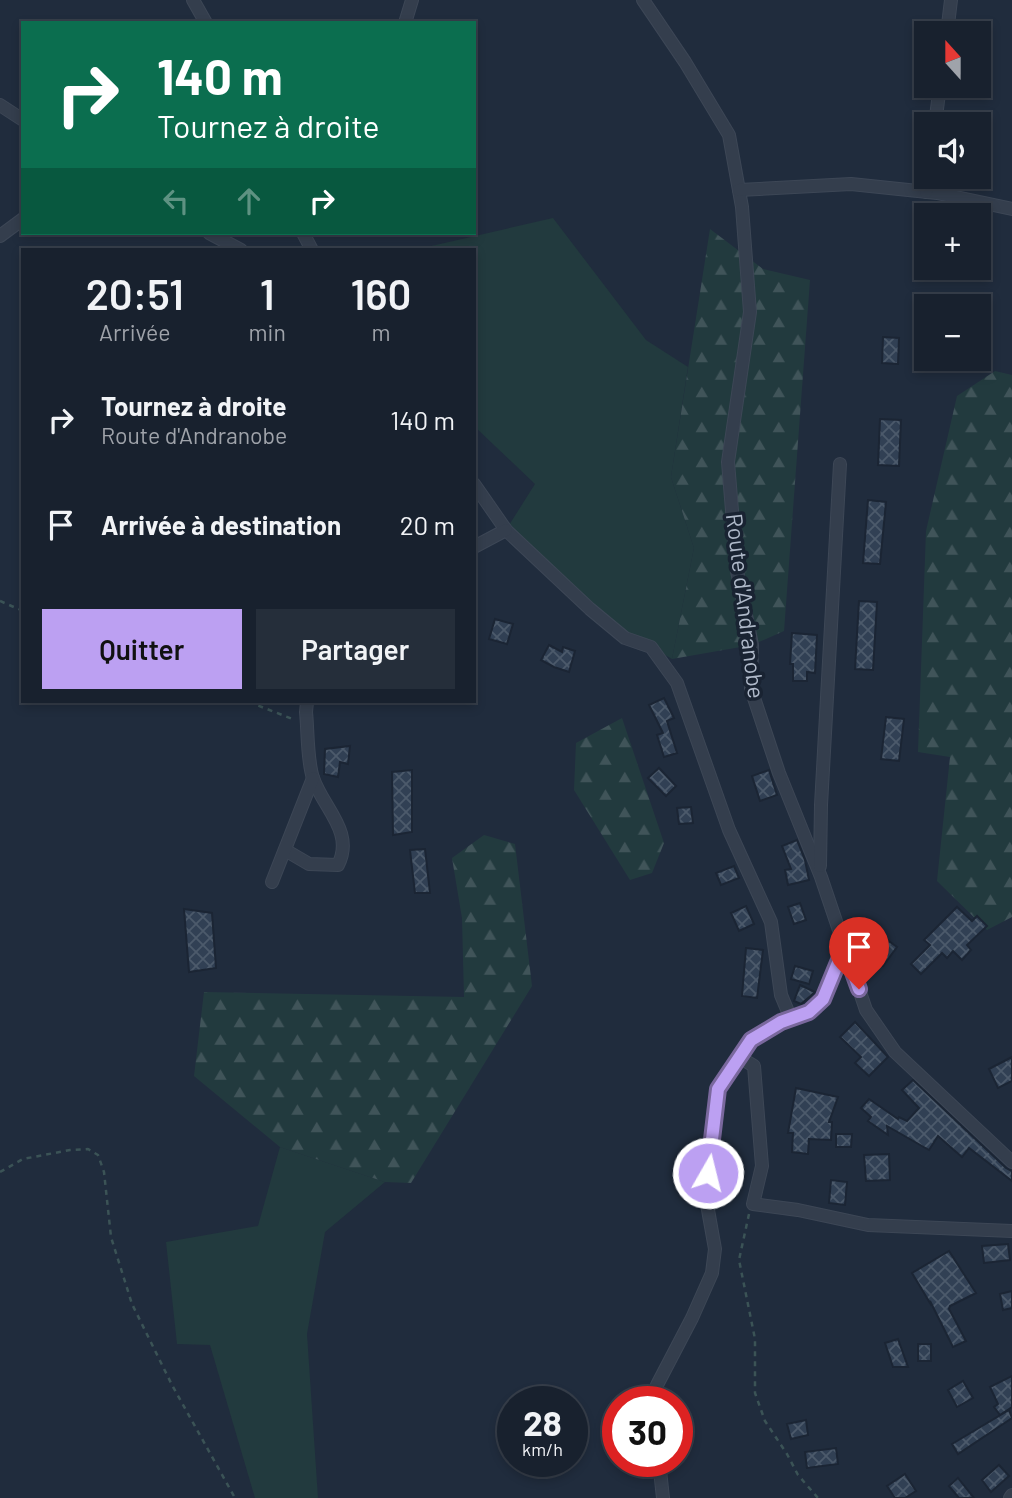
<!DOCTYPE html>
<html lang="fr">
<head>
<meta charset="utf-8">
<style>
  :root { --surface:#18212e; --page:#252e3a; --text:#f1f3f6; --muted:#9fa3aa; --line:#363e4a; --accent:#bca0f2 }
  body { margin:0; font-family:Barlow,sans-serif; background:var(--page); color:var(--text); height:100vh; display:flex; flex-direction:column; font-size:26px; white-space:nowrap }
  * { box-sizing:border-box; margin:0 }
  p { font-size:23px; color:var(--muted) }
  .icon { flex:none; width:38px; height:38px; fill:none; stroke:currentColor; stroke-width:2; stroke-linecap:round; stroke-linejoin:round }
  .map { position:relative; flex:1; overflow:hidden }
  .panel { position:absolute; left:21px; top:248px; width:455px; height:455px; display:flex; flex-direction:column; background:var(--surface); border-radius:0px; box-shadow:0 4px 10px #0003,0 0 0 2px var(--line) }
  .panel>* { flex:none }
  .banner { position:absolute; left:21px; top:21px; width:455px; height:214px; border-radius:0px; box-shadow:0 4px 10px #0003,0 0 0 2px var(--line); background:#0b6e4f; color:#fff; overflow:hidden }
  .needle { width:46px; rotate:339deg }
  .tools { position:absolute; left:914px; top:21px; display:grid; gap:14px }
  .tools a { display:grid; place-items:center; width:77px; height:77px; border-radius:0px; background:var(--surface); box-shadow:0 4px 10px #0003,0 0 0 2px var(--line); font-size:35px }
  .speed { position:absolute; left:497px; top:1386px; display:flex; gap:14px; font-size:35px; font-weight:700; text-align:center }
  .speed>* { display:grid; place-content:center; width:91px; height:91px; border-radius:50%; background:var(--surface); box-shadow:0 4px 10px #0003,0 0 0 2px var(--line); line-height:1 }
  .speed small { font-size:18px; font-weight:400 }
  .speed .limit { border:10px solid #d22; background:#fff; color:#111 }
  .pin { position:absolute; display:grid; place-items:center; width:60px; height:60px; color:#fff; margin:-72px -30px; border-radius:50% 50% 50% 0; rotate:-45deg; box-shadow:0 0 7px #0007 }
  .pin .icon { rotate:45deg }
  .me { position:absolute; width:77px; margin:-38px; rotate:8deg; stroke-linejoin:round; filter:drop-shadow(0 0 5px #0008) }
  .turn { display:flex; align-items:center; gap:24px; height:147px; padding:0 21px; font-size:32px }
  .turn .icon { width:91px; height:91px; stroke-width:2.5 }
  .turn b { display:block; font-size:49px; line-height:60px }
  .lanes { display:flex; align-items:center; height:66px; padding:0 21px; background:#0003; justify-content:center; gap:35px; direction:ltr }
  .lanes .off { opacity:.35 }
  .eta { display:flex; justify-content:space-evenly; align-items:center; height:119px; text-align:center }
  .eta b { font-size:42px; font-weight:600; line-height:49px }
  .cta { display:flex; gap:14px; margin-top:auto; padding:14px 21px }
  .cta a { flex:1; height:80px; border-radius:0px; background:var(--accent); color:#111; font-size:28px; font-weight:600; line-height:80px; text-align:center }
  .cta a+a { background:var(--page); color:var(--text) }
  ul { padding:0; list-style:none }
  li { display:flex; align-items:center; gap:21px; height:105px; padding:0 21px }
  li div { flex:1 }
  li b { display:block; font-size:26px }
  li em { font-style:normal }
  .map>svg:first-child { display:block }
  .green { fill:#223a3e }
  .forest { fill:url(#forest-firs) }
  .building { fill:url(#building-cross-hatch); stroke:#1b2534; stroke-width:2 }
  .lines { fill:none; stroke-linecap:round; stroke-linejoin:round }
  .minor-casing { stroke:#3d4756; stroke-width:14 }
  .path { stroke:#3b5356; stroke-width:2.5; stroke-dasharray:5 5; stroke-linecap:butt }
  .minor { stroke:#343e4d; stroke-width:12 }
  .route-casing { stroke:#7a689d; stroke-width:18 }
  .route { stroke:#bca0f2; stroke-width:12 }
  .labels { text-anchor:middle; stroke-width:7; stroke-linejoin:round; paint-order:stroke }
  .street-label { font-size:23px; fill:#afb9c9; stroke:#192332 }
</style>
</head>
<body>
<div class="map">
<svg width="1012" height="1498" viewBox="0 0 1012 1498">
  <defs>
    <pattern id="forest-firs" width="22" height="20" patternUnits="userSpaceOnUse" patternTransform="scale(1.75)"><rect width="22" height="20" fill="#223a3e"/><path d="M5 1l3.5 6h-7zM16 11l3.5 6h-7z" fill="#405459"/></pattern>
    <pattern id="building-cross-hatch" width="8" height="8" patternUnits="userSpaceOnUse" patternTransform="scale(1.75)"><rect width="8" height="8" fill="#314054"/><path d="M0 0l8 8M0 8l8-8" fill="none" stroke="#4c5a6b"/></pattern>
  </defs>
  <rect width="100%" height="100%" fill="#202c3d"/>
  <g class="green">
    <polygon points="553,218 646,340 688,367 671,477 694,548 672,659 651,647 625,638 506,530 535,484 474,426 474,250 414,250"/>
    <polygon points="280,1147 385,1182 325,1232 307,1334 318,1498 255,1498 210,1345 177,1344 166,1242 258,1226"/>
  </g>
  <g class="forest">
    <polygon points="710,229 763,269 810,280 784,631 752,645 672,659 694,548 671,477"/>
    <polygon points="995,371 1012,375 1012,917 987,930 937,881 950,757 918,752 926,531 957,396"/>
    <polygon points="622,718 664,843 652,873 630,880 574,790 576,743"/>
    <polygon points="484,835 515,844 532,986 411,1183 385,1182 280,1147 194,1076 204,992 464,997 462,918 452,858"/>
  </g>
  <g class="building">
    <polygon points="883,337 899,338 898,364 882,363"/>
    <polygon points="880,419 901,420 899,466 878,465"/>
    <polygon points="868,500 886,502 880,564 863,563"/>
    <polygon points="859,601 877,602 873,670 855,669"/>
    <polygon points="495,619 513,624 507,644 489,639"/>
    <polygon points="792,633 817,635 815,673 807,672 807,681 793,681 793,664 790,664"/>
    <polygon points="549,645 562,652 563,647 575,651 569,672 554,667 541,660"/>
    <polygon points="664,698 674,718 667,721 677,753 664,757 657,735 663,733 649,705"/>
    <polygon points="886,717 904,719 899,761 881,759"/>
    <polygon points="350,746 348,764 340,762 338,777 324,774 325,749"/>
    <polygon points="659,768 676,786 666,796 648,778"/>
    <polygon points="412,770 412,832 393,835 392,772"/>
    <polygon points="769,770 777,795 760,801 752,776"/>
    <polygon points="691,807 693,823 679,824 677,808"/>
    <polygon points="797,840 805,860 809,880 788,885 785,870 791,869 782,846"/>
    <polygon points="425,849 430,893 415,893 410,850"/>
    <polygon points="734,866 739,878 721,885 716,873"/>
    <polygon points="800,903 806,920 794,924 788,907"/>
    <polygon points="746,906 754,924 739,931 731,913"/>
    <polygon points="957,907 972,921 977,916 987,926 967,945 971,950 962,960 953,951 947,958 942,953 921,974 911,964 930,945 924,940"/>
    <polygon points="184,909 212,913 216,968 189,972"/>
    <polygon points="875,931 897,947 883,966 873,958 875,955 863,947"/>
    <polygon points="746,948 763,950 757,998 742,996"/>
    <polygon points="795,966 813,971 809,984 791,979"/>
    <polygon points="800,985 815,992 801,1004 794,1001"/>
    <polygon points="855,1022 888,1057 869,1076 855,1063 861,1057 840,1037"/>
    <polygon points="1012,1057 1012,1081 998,1088 989,1069"/>
    <polygon points="913,1080 1006,1168 1012,1171 1012,1181 969,1148 962,1157 938,1136 929,1150 887,1126 888,1135 868,1121 871,1117 861,1108 869,1099 898,1119 899,1117 907,1121 919,1108 902,1090"/>
    <polygon points="796,1088 838,1097 829,1122 832,1122 831,1140 809,1139 808,1154 792,1152 793,1133 788,1133"/>
    <polygon points="836,1134 852,1134 851,1147 836,1147"/>
    <polygon points="889,1154 890,1180 866,1181 864,1155"/>
    <polygon points="831,1180 847,1182 845,1205 829,1203"/>
    <polygon points="1008,1244 1010,1260 984,1263 982,1246"/>
    <polygon points="949,1251 976,1293 950,1306 949,1309 966,1341 953,1347 930,1301 930,1303 912,1273"/>
    <polygon points="1012,1291 1012,1308 1003,1310 1000,1294"/>
    <polygon points="898,1339 908,1367 893,1367 885,1343"/>
    <rect x="918" y="1344" width="13" height="17"/>
    <polygon points="1012,1376 1012,1407 1000,1415 994,1407 998,1404 990,1387"/>
    <polygon points="963,1381 973,1398 957,1407 948,1390"/>
    <polygon points="1009,1410 1012,1418 958,1454 952,1444"/>
    <polygon points="806,1420 808,1435 791,1439 787,1424"/>
    <polygon points="836,1448 838,1464 807,1468 805,1452"/>
    <polygon points="999,1465 1009,1476 991,1492 982,1480"/>
    <polygon points="905,1474 916,1491 905,1498 895,1498 887,1486"/>
    <polygon points="958,1478 974,1498 959,1498 949,1486"/>
  </g>
  <g class="lines">
    <defs>
      <g id="minor">
        <polyline points="193,0 206,23"/>
        <polyline points="643,0 685,62 729,135 742,207 750,312 728,462 737,571 752,645 751,689 779,773 821,877 866,1010 895,1052 1012,1162"/>
        <polyline points="405,23 412,0"/>
        <polyline points="947,33 951,0"/>
        <polyline points="0,105 23,120"/>
        <polyline points="935,124 940,86"/>
        <polyline points="739,190 851,184 937,193 1012,209"/>
        <polyline points="926,192 928,177"/>
        <polyline points="209,233 241,250"/>
        <polyline points="303,233 312,250"/>
        <polyline points="0,236 23,219"/>
        <path d="M474 484 506 530 590 609 625 638 651 647 677 683 729 830 771 922 781 995 791 1019C828 1004 829 984 844 949"/>
        <polyline points="474,547 506,530"/>
        <path d="M285 850 309 864 338 865C355 832 323 808 313 778 307 760 308 731 306 712L307 702"/>
        <polyline points="820,866 821,805 840,464"/>
        <polyline points="272,882 313,778"/>
        <polyline points="739,1057 754,1066 762,1166 753,1204 798,1210 868,1225 1012,1231"/>
        <polyline points="658,1402 657,1385 692,1318 712,1273 715,1249 705,1193 718,1089 751,1040 766,1029 791,1019"/>
        <polyline points="659,1461 663,1498"/>
        <polyline points="1010,1498 1012,1495"/>
      </g>
    </defs>
    <use href="#minor" class="minor-casing"/>
    <g class="path">
      <polyline points="0,601 23,611"/>
      <polyline points="249,702 295,720"/>
      <polyline points="0,1172 23,1159 70,1150 88,1149 98,1155 104,1172 111,1237 132,1304 172,1385 235,1498"/>
      <polyline points="749,1214 739,1260 755,1339 755,1393 765,1421 787,1454 798,1475 818,1498"/>
    </g>
    <use href="#minor" class="minor"/>
  </g>
  <g class="lines">
    <defs>
      <polyline id="route" points="708,1173 718,1089 751,1040 781,1022 809,1012 823,999 844,948 859,989"/>
    </defs>
    <use href="#route" class="route-casing"/>
    <use href="#route" class="route"/>
  </g>
  <g class="labels">
    <g class="street-label">
      <text transform="translate(745 606) rotate(83)" y="8">Route d'Andranobe</text>
    </g>
  </g>
</svg>
<div class="tools">
<a><svg class="needle" viewBox="-14 -14 28 28"><path d="M0-13l5 13h-10z" fill="#e53935"/><path d="M0 13l5-13h-10z" fill="#9fa3aa"/></svg></a>
<a><svg class="icon" aria-label="sound" viewBox="0 0 24 24"><path d="M4 9h4l5-4v14l-5-4H4zM17 9q2 3 0 6"/></svg></a>
<a>+</a>
<a>−</a>
</div>
<div class="speed"><div>28<small>km/h</small></div><div class="limit">30</div></div>
<div class="pin" style="left:859px;top:989px;background:#d93025"><svg class="icon" aria-label="arrive" viewBox="0 0 24 24"><path d="M6 21V4h12l-3 4 3 4H6"/></svg></div>
<svg class="me" style="left:708px;top:1173px" viewBox="-20 -20 40 40"><circle r="17" fill="#bca0f2" stroke="#fff" stroke-width="3"/><path d="M0-11L8 9 0 5-8 9z" fill="#fff"/></svg>
<div class="banner">
<div class="turn"><svg class="icon" aria-label="right" viewBox="0 0 24 24"><path d="M7 20v-9h11M14 6l5 5-5 5"/></svg><div><b>140 m</b>Tournez à droite</div></div>
<div class="lanes"><svg class="icon off" aria-label="left" viewBox="0 0 24 24"><path d="M17 20v-9H6M10 6l-5 5 5 5"/></svg><svg class="icon off" aria-label="ahead" viewBox="0 0 24 24"><path d="M12 20V5M6 11l6-6 6 6"/></svg><svg class="icon" aria-label="right" viewBox="0 0 24 24"><path d="M7 20v-9h11M14 6l5 5-5 5"/></svg></div>
</div>
<section class="panel">
<div class="eta">
<div><b>20:51</b><p>Arrivée</p></div>
<div><b>1</b><p>min</p></div>
<div><b>160</b><p>m</p></div>
</div>
<ul>
<li><svg class="icon" aria-label="right" viewBox="0 0 24 24"><path d="M7 20v-9h11M14 6l5 5-5 5"/></svg><div><b>Tournez à droite</b><p>Route d'Andranobe</p></div><em>140 m</em></li>
<li><svg class="icon" aria-label="arrive" viewBox="0 0 24 24"><path d="M6 21V4h12l-3 4 3 4H6"/></svg><div><b>Arrivée à destination</b></div><em>20 m</em></li>
</ul>
<div class="cta"><a>Quitter</a><a>Partager</a></div>
</section>
</div>
</body>
</html>
